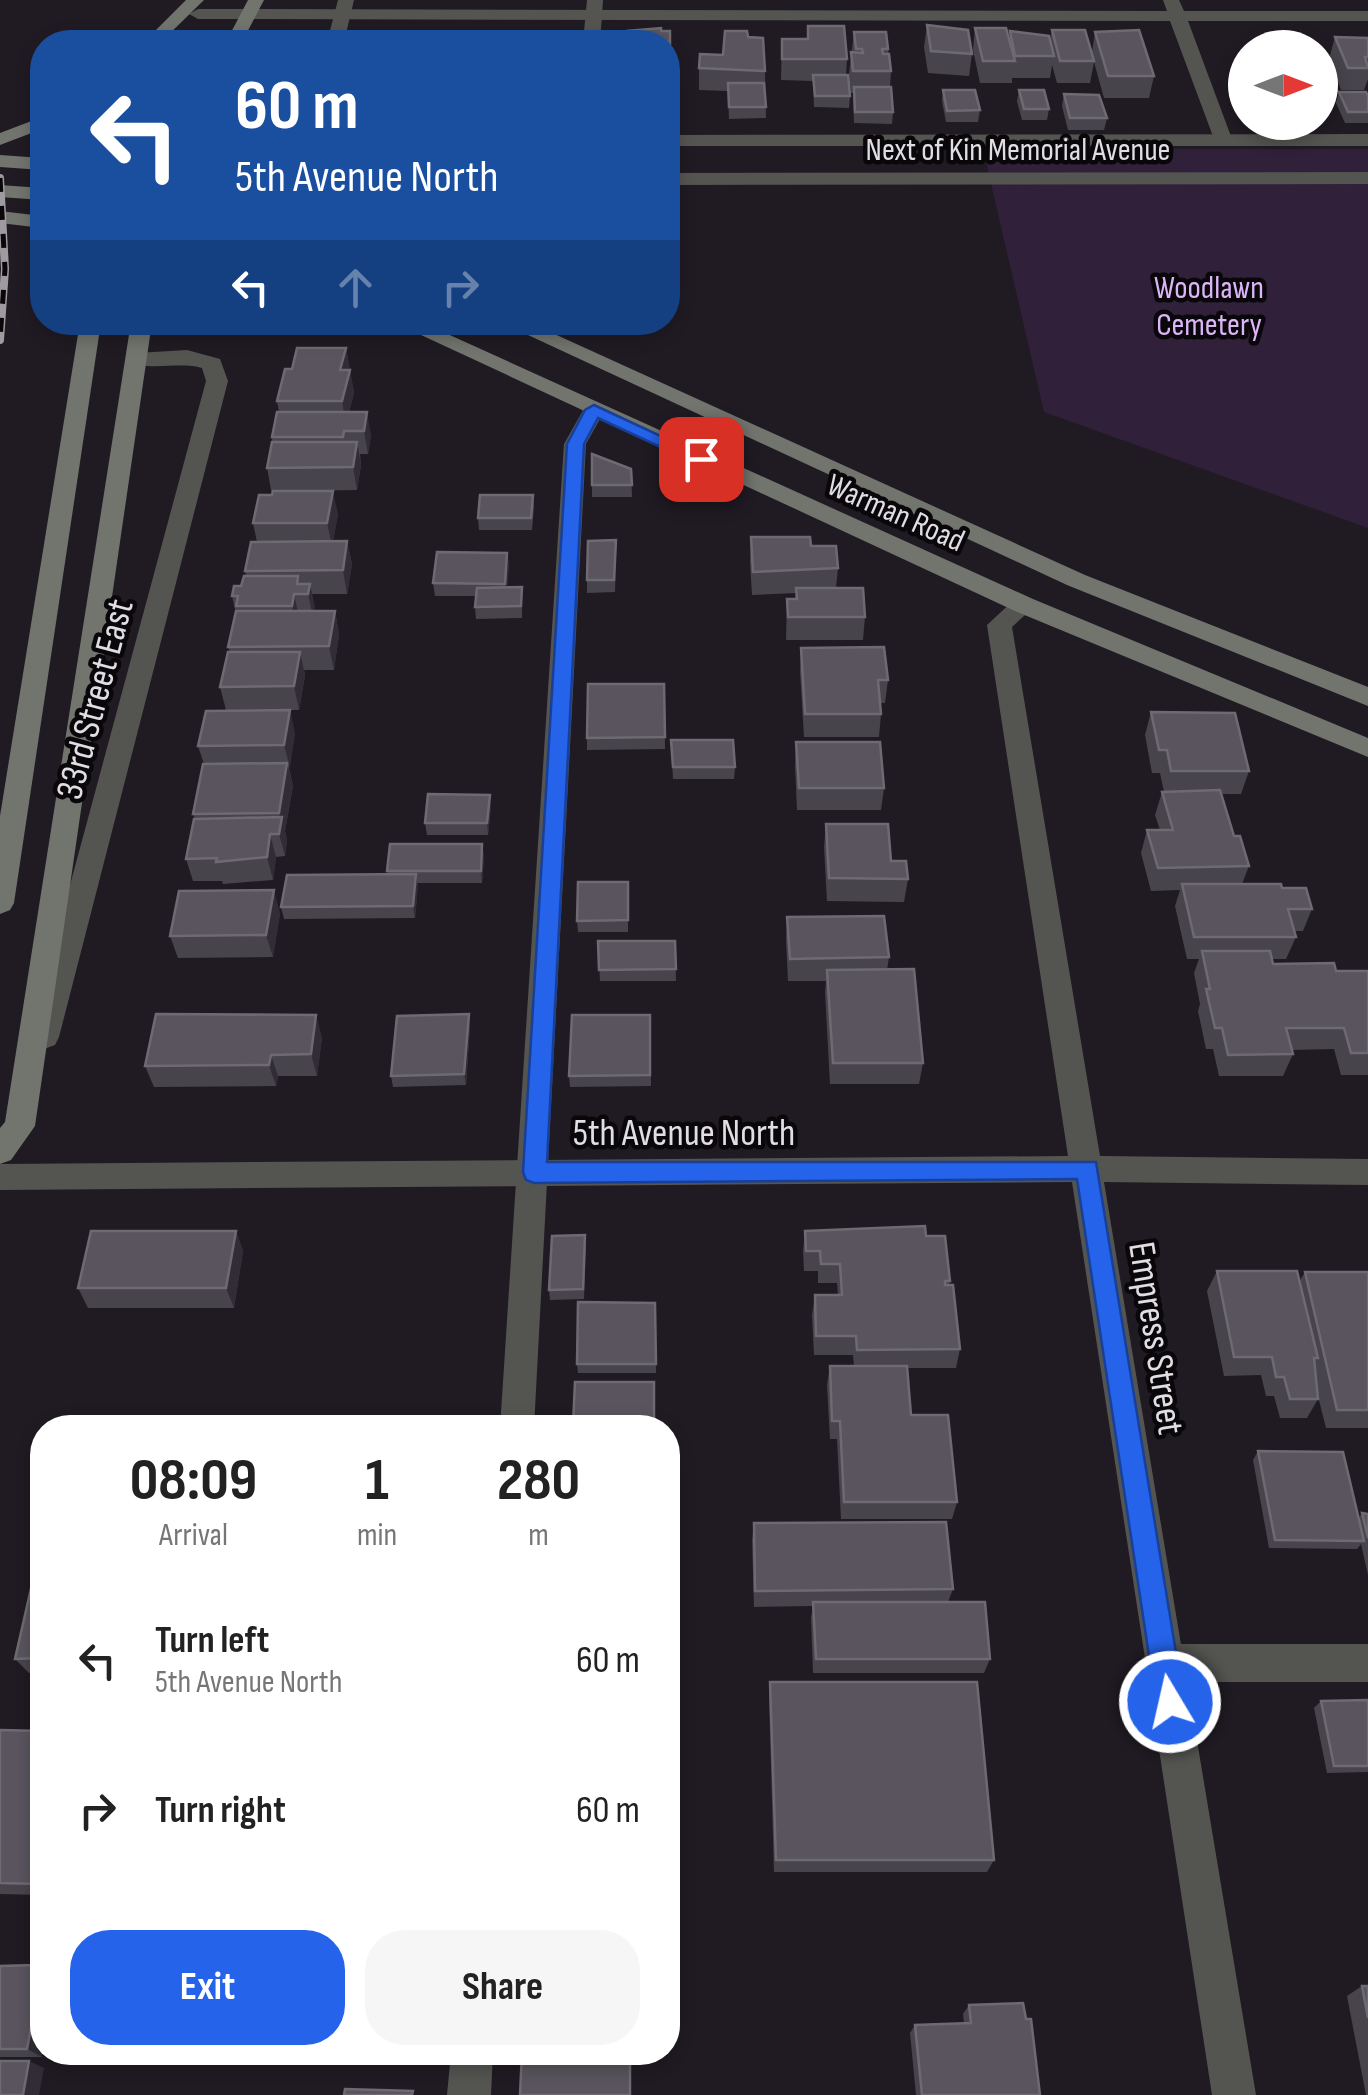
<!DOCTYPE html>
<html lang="en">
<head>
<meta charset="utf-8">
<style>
  :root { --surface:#fff; --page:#f6f6f6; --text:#222; --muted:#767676; --accent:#2563eb }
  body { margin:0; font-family:"Sofia Sans Condensed",sans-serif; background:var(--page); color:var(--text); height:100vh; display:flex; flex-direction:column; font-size:38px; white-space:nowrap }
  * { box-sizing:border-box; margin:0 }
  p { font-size:32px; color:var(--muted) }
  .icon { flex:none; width:55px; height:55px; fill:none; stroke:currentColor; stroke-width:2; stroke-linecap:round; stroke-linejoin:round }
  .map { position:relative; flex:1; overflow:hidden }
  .drawer { position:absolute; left:30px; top:1415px; width:650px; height:650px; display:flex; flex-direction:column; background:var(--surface); border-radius:40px; box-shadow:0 5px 15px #0003 }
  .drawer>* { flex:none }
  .top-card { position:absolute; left:30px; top:30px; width:650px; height:305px; border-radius:40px; box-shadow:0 5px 15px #0003; background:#1a4fa0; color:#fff; overflow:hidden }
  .needle { width:65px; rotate:90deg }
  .controls { position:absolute; left:1228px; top:30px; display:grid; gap:20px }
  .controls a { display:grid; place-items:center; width:110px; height:110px; border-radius:50%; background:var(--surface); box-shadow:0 5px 15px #0003; font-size:50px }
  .pin { position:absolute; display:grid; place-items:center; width:85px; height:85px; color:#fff; margin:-42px; border-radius:20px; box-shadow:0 5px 15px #0006 }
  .me { position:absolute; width:110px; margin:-55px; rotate:351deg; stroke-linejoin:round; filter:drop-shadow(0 0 8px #0008) }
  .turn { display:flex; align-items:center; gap:35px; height:210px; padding:0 40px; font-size:45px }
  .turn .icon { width:130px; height:130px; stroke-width:2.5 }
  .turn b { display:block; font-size:70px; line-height:85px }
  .lanes { display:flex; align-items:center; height:95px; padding:0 40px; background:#0003; justify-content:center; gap:50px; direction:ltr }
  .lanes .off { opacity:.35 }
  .eta { display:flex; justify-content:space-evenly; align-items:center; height:170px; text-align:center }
  .eta b { font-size:60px; font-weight:700; line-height:70px }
  .button { display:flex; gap:20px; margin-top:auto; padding:20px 40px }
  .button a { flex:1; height:115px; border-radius:40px; background:var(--accent); color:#fff; font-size:40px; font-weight:700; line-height:115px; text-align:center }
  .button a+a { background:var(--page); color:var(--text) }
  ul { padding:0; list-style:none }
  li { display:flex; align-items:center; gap:30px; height:150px; padding:0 40px }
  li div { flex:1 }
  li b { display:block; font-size:38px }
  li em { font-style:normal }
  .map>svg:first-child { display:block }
  .green { fill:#30203a }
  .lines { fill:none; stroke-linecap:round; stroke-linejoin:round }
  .lane { fill:#545551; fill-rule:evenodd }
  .street { fill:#545551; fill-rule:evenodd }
  .secondary { fill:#72756e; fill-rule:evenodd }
  .rail-casing { stroke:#9e9aa0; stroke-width:8 }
  .rail { stroke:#09070a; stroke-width:5; stroke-dasharray:14; stroke-linecap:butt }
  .wall { fill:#48444c }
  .shaded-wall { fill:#312c35 }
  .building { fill:#59545d; stroke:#6e6a72; stroke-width:2.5 }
  .route { fill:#2563eb; stroke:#184099; stroke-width:2.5 }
  .labels { text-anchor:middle; stroke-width:9; stroke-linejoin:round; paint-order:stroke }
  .far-street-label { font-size:32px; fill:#e1dee3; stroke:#09070a }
  .far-park-label { font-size:32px; fill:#dcb5f7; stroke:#09070a }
  .street-label { font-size:38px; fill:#e1dee3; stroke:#09070a }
</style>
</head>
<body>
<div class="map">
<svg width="1368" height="2095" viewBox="0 0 1368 2095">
  <rect width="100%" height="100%" fill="#201b23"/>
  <polygon class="green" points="983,149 1368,149 1368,528 1044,412"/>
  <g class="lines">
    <g class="lane">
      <polygon points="338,0 354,0 344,42 327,42"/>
      <polygon points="587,0 603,0 600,42 583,42"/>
      <polygon points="1368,134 1368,146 668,146 668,135"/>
      <polygon points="1368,172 1368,184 668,185 668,173"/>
      <path d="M187 350 220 359 228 381 59 1037 55 1045 44 1049 33 1045 29 1037 206 381 202 368C180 361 143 373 126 359L137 353Z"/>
      <polygon points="594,403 605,410 586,444 534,1428 500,1428 564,444 586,405"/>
      <polygon points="1164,1644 1368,1644 1368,1682 1164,1682 1151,1676 1145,1663 1151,1650"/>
      <polygon points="451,2052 493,2052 491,2095 447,2095"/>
    </g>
    <g class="street">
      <polygon points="1163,0 1179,0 1184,11 1368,11 1368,21 1188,21 1232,139 1223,145 1214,139 1170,21 198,19 189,14 198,9 1167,11"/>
      <polygon points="1024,597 1036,605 1012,627 1100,1156 1368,1159 1368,1185 1104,1182 1256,2095 1212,2095 1072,1182 0,1190 0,1164 1068,1156 987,625 1015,599"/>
    </g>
    <g class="secondary">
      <polygon points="186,0 204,0 161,42 144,42"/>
      <polygon points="248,0 264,0 242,42 226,42"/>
      <polygon points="42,117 42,129 0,145 0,133"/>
      <polygon points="0,155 42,158 42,170 0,167"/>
      <polygon points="0,185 42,188 42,200 0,197"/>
      <polygon points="0,211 42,216 42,228 0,223"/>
      <polygon points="80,322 101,322 14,903 10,910 0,914 0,816"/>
      <polygon points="131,322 152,322 35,1126 11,1160 0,1164 0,1128 5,1122"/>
      <polygon points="393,322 421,322 1033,599 1368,738 1368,757 1015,611"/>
      <polygon points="500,322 528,322 1085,575 1368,687 1368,706 1067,585"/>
    </g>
    <defs>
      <polyline id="rail" points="0,178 5,269 0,340"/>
    </defs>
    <use href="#rail" class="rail-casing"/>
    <use href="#rail" class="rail"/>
  </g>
  <g class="wall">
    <polygon points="927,25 972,54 969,76 928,73 924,47"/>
    <polygon points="808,26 847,59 846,75 850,96 849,108 814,107 813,81 781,80 782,39 807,39"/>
    <polygon points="975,28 1009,40 1010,31 1050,41 1052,30 1092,52 1095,32 1154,76 1149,98 1104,98 1094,62 1090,83 1057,83 1052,65 1050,78 1012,78 1012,83 980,83 973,50"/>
    <polygon points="661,31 670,31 670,71 668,71 668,42"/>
    <polygon points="854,32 888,49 891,71 890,87 893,112 892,124 854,123 853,93 851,93 849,74"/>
    <polygon points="748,37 765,71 766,118 729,119 728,91 699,90 699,68 723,55"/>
    <polygon points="1335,37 1368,38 1368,79 1364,90 1341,90 1329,59"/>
    <polygon points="1320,56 1327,71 1321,93 1320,93"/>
    <polygon points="943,90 980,110 978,122 946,122 942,101"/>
    <polygon points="1019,90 1049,109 1047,120 1022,120 1017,101"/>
    <polygon points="1339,92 1368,96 1368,123 1345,123 1336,103"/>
    <polygon points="1064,94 1107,118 1104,130 1068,130 1062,106"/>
    <polygon points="346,348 354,393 349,412 371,435 368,454 360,454 361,465 357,490 299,491 338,514 333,541 347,541 352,564 347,594 312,594 314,611 335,611 339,634 334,670 304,670 305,675 299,710 226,710 220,687 230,652 228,647 236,613 232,596 241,586 246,576 245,571 257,542 253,523 272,495 267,468 272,442 272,437 279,412 277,401 292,369"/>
    <polygon points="631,469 632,497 592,497 592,485"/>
    <polygon points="533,495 534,507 532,530 479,530 478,518"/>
    <polygon points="751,537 811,546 838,568 836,588 865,617 863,640 786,640 787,599 795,599 796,593 752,595 750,561"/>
    <polygon points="616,552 615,592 587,593 587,580"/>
    <polygon points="507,553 509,565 507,587 522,587 522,618 476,619 475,607 476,596 435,596 433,583"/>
    <polygon points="801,648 888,680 885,703 880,703 881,714 879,737 804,737 800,671"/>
    <polygon points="664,684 665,749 587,750 587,738"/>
    <polygon points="1151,712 1249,771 1241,794 1221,794 1234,836 1249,866 1242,884 1282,888 1312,909 1303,931 1294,931 1296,937 1286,959 1272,959 1273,964 1336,971 1368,971 1368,1075 1341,1075 1334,1049 1292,1050 1293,1054 1283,1076 1219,1076 1213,1049 1206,1049 1198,1011 1200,1004 1194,973 1199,959 1187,959 1175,906 1180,890 1151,891 1141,853 1147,830 1160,830 1155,815 1162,792 1164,792 1160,773 1152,773 1145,735"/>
    <polygon points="295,733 289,768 293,786 285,831 287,840 285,856 276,857 273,880 223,884 222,881 193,881 186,859 195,819 193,814 204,764 198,746"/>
    <polygon points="671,740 735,767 734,779 673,779"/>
    <polygon points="796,742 884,788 881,810 797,810 795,765"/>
    <polygon points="491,807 488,835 427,835 425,823"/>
    <polygon points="826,824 891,861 908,879 904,902 827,901 824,847"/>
    <polygon points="482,844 484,856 482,883 418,883 415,918 284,919 281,907 388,874 387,871"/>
    <polygon points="628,882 628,932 578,932 577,921"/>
    <polygon points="280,913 273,957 178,958 170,936"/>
    <polygon points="787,917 889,957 887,970 923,1063 919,1084 830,1084 825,992 826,981 788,981 786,940"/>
    <polygon points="598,941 675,941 676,981 600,981"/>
    <polygon points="650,1015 651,1086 570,1087 569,1076"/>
    <polygon points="470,1025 466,1085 393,1087 391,1076"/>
    <polygon points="322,1037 317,1076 278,1076 276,1086 154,1087 145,1066"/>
    <polygon points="236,1231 243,1251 234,1308 88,1308 78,1288"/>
    <polygon points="805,1231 926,1236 950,1281 949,1285 960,1349 956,1368 907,1368 911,1415 957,1502 952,1519 841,1519 837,1439 830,1439 827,1385 830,1366 854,1366 853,1355 814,1355 812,1315 815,1295 838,1295 837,1283 818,1283 818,1271 804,1271 803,1251"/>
    <polygon points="586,1245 584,1299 550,1300 549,1290"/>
    <polygon points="1217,1271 1299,1282 1305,1272 1368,1272 1368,1428 1326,1428 1318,1396 1318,1399 1307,1418 1280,1418 1274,1396 1266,1396 1261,1375 1224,1376 1207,1291"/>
    <polygon points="655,1303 656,1373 578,1373 577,1364"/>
    <polygon points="575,1382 654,1382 654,1428 574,1428"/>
    <polygon points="1258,1451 1359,1518 1362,1513 1368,1514 1368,1575 1361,1544 1357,1549 1269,1548 1253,1460"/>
    <polygon points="754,1523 953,1589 948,1602 990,1659 984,1673 813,1673 811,1618 813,1606 754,1607 752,1540"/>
    <rect x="668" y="1527" width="10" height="77"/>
    <polygon points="42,1571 42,1673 29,1673 15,1659"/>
    <polygon points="770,1682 994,1860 987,1872 774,1872 769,1697"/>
    <polygon points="1368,1700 1368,1772 1327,1773 1314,1708 1321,1701"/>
    <polygon points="0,1730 42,1731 42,1895 0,1894"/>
    <polygon points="42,1948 42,2057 0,2057 0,1966 35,1965"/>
    <polygon points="1362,1986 1368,1986 1368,2095 1366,2095 1347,1996"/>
    <polygon points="969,2005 1040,2095 916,2095 910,2033 915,2025 964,2023 963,2014"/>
  </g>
  <g class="shaded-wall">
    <polygon points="346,348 354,393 346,424 342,401 340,370"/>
    <polygon points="367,412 371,435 368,454 364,431"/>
    <polygon points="357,442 361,465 357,490 353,467"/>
    <polygon points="333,491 338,514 332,546 327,523"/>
    <polygon points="347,541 352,564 347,594 343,570"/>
    <polygon points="507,553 509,565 506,596 505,584"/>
    <polygon points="310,584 315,607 313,617 308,594"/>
    <polygon points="294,594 299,617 297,630 292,606"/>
    <polygon points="335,611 339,634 334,670 329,646"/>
    <polygon points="300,652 305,675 299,710 294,686"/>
    <polygon points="290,710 295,733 290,768 284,745"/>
    <polygon points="287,763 293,786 285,831 287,840 285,856 279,834 281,822 279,813"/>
    <polygon points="490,795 491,807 488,835 487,823"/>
    <polygon points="270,834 276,857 273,880 267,857"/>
    <polygon points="482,844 484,856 482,883 481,871"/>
    <polygon points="416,874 418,886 415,918 413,906"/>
    <polygon points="274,890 280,913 273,957 266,935"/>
    <polygon points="469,1014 470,1025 466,1085 464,1074"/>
    <polygon points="316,1015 322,1037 317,1076 311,1054"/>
    <polygon points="271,1055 278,1076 276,1086 269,1065"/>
    <polygon points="236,1231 243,1251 234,1308 226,1288"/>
    <polygon points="31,2028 42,2034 42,2057 27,2049"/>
    <polygon points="29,2061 44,2068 39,2095 23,2095"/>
  </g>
  <g class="building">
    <polygon points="927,25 968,30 972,54 931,51"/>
    <polygon points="808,26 844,26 847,59 782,59 782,39 808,39"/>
    <polygon points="661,28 661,31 670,31 670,49 668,49 668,42 627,42 627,31"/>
    <polygon points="975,28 1006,28 1015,61 983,61"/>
    <polygon points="1052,30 1085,30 1094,61 1060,61"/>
    <polygon points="1139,30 1154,76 1108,76 1095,32"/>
    <polygon points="725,31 747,31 748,37 763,38 765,71 699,68 700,54 723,55"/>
    <polygon points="1010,31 1049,36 1054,56 1015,56"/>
    <polygon points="854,32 886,32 888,49 882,49 883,54 889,54 891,71 853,71 851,52 863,53 862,49 856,49"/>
    <polygon points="525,34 524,42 412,42 413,35"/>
    <polygon points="1335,37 1368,38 1368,57 1365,57 1368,68 1348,68"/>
    <polygon points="1272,45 1315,45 1316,48 1273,48"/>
    <polygon points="1320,56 1327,71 1320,71"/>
    <polygon points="813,75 848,75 850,96 815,96"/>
    <polygon points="728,83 764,83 766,107 729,107"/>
    <polygon points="854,87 891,87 893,112 855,112"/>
    <polygon points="943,90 975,90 980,110 947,111"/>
    <polygon points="1019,90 1044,90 1049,109 1024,109"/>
    <polygon points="1339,92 1366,92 1368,96 1368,112 1348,112"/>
    <polygon points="1064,94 1099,95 1107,118 1070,118"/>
    <polygon points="297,348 346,348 340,370 350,370 342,401 277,401 285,369 292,369"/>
    <polygon points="277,412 367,412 364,431 344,431 343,437 272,437"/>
    <polygon points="272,442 357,442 353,467 267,468"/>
    <polygon points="592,454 631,469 632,485 592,485"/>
    <polygon points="273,491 333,491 327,523 253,523 259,495 272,495"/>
    <polygon points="480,495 533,495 531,518 478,518"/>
    <polygon points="751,537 810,537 811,546 836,546 838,568 753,572"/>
    <polygon points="616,540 614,580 587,580 588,541"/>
    <polygon points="347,541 343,570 245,571 251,542"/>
    <polygon points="437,552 507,553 505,584 433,583"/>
    <polygon points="244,576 298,576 297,584 310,584 308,594 294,594 292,606 236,606 238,596 232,596 234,586 241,586"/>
    <polygon points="522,587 521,606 475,607 477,588"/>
    <polygon points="796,588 863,588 865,617 788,617 787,599 797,599"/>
    <polygon points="236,611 335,611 329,646 228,647"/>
    <polygon points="884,647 888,680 878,680 881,714 805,714 801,648"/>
    <polygon points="228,652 300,652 294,686 220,687"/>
    <polygon points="588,684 664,684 665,737 587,738"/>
    <polygon points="290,710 284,745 198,746 206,711"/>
    <polygon points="1151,712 1235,713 1249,771 1171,771 1167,750 1159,750"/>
    <polygon points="671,740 733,740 735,767 673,767"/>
    <polygon points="796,742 880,742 884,788 799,788"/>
    <polygon points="287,763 279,813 193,814 203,764"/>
    <polygon points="1220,790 1234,836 1240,836 1249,866 1158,868 1147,830 1173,830 1162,792"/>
    <polygon points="428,794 490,795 487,823 425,823"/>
    <polygon points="282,817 279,834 270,834 267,857 216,862 217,858 186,859 194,819"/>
    <polygon points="826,824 888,824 891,861 906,861 908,879 829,878"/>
    <polygon points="390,844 482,844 481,871 387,871"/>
    <polygon points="416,874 413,906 281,907 287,875"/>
    <polygon points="578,882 628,882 628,920 577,921"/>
    <polygon points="1182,884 1281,884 1282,888 1306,888 1312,909 1288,909 1296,937 1194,937"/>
    <polygon points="274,890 266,935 170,936 179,891"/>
    <polygon points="884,916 889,957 790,959 787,917"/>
    <polygon points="598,941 675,941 676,969 599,970"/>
    <polygon points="1202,951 1270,951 1273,964 1334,963 1336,971 1368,971 1368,1053 1351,1053 1344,1028 1286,1028 1293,1054 1228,1055 1222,1028 1215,1028 1206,989 1210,989"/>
    <polygon points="914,969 923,1063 833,1063 827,970"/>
    <polygon points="156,1014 316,1015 311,1054 271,1055 269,1065 145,1066"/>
    <polygon points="469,1014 464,1074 391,1076 397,1016"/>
    <polygon points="572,1015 650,1015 650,1075 569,1076"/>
    <polygon points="925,1226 926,1236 945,1236 950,1281 945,1281 945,1285 953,1285 960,1349 857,1350 856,1336 816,1336 815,1295 842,1295 840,1264 821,1264 820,1251 806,1251 805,1231"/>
    <polygon points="91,1231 236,1231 226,1288 78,1288"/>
    <polygon points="585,1235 583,1289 549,1290 552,1236"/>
    <polygon points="1217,1271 1297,1271 1318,1358 1314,1358 1318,1399 1290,1399 1284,1377 1276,1377 1272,1357 1234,1357"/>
    <polygon points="1305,1272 1368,1272 1368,1410 1337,1410"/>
    <polygon points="578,1302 655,1303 656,1364 577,1364"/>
    <polygon points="830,1366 907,1366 911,1415 948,1415 957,1502 844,1502 840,1421 832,1421"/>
    <polygon points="575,1382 654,1382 654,1425 573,1425"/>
    <polygon points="1258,1451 1343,1452 1364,1541 1275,1540"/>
    <polygon points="1362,1513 1368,1514 1368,1538"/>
    <polygon points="946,1522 953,1589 755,1591 754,1523"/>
    <rect x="668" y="1527" width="10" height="69"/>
    <polygon points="35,1571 42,1571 42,1658 15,1659"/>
    <polygon points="813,1602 985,1602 990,1659 816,1659"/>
    <polygon points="770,1682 977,1682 994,1860 776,1860"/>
    <polygon points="1368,1700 1368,1766 1334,1766 1321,1701"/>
    <polygon points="0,1730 42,1731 42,1884 0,1883"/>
    <polygon points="38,1948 42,1948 42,2028 31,2028 27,2049 0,2049 0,1966 35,1965"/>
    <polygon points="1362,1986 1368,1986 1368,2018"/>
    <polygon points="1023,2003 1026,2019 1031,2019 1040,2095 922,2095 915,2025 971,2023 969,2005"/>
    <polygon points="522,2052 630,2052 630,2095 520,2095"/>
    <polygon points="0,2061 29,2061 23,2095 0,2095"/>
    <polygon points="345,2089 413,2091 412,2095 344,2095"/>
  </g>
  <polygon class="route" points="594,405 710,459 695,463 598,418 584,444 547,1162 1096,1162 1184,1702 1180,1713 1170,1717 1160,1713 1156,1702 1077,1179 534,1183 526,1180 523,1172 567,444 585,410"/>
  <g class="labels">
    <g class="far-street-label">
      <text x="1018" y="160">Next of Kin Memorial Avenue</text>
      <text transform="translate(896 512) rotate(24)" y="11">Warman Road</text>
    </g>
    <g class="far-park-label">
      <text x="1209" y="298">Woodlawn<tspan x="1209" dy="37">Cemetery</tspan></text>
    </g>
    <g class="street-label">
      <text transform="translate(94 699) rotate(-75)" y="13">33rd Street East</text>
      <text x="684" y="1145">5th Avenue North</text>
      <text transform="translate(1157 1338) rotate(81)" y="13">Empress Street</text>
    </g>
  </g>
</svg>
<div class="controls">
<a><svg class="needle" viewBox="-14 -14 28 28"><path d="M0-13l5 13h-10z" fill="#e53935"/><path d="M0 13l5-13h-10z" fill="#767676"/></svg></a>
</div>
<div class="pin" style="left:701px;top:459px;background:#d93025"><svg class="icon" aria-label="arrive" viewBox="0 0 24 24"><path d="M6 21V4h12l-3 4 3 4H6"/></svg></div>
<svg class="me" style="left:1170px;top:1702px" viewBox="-20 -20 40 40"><circle r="17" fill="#2563eb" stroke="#fff" stroke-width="3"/><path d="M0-11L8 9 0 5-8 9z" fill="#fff"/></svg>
<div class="top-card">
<div class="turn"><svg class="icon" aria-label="left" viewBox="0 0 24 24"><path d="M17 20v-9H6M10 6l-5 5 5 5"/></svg><div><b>60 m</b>5th Avenue North</div></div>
<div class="lanes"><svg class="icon" aria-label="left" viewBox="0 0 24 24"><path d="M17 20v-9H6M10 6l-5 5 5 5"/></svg><svg class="icon off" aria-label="ahead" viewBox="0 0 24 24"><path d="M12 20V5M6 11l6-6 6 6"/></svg><svg class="icon off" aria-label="right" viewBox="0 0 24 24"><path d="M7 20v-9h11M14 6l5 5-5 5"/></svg></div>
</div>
<section class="drawer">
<div class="eta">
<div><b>08:09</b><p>Arrival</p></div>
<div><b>1</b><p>min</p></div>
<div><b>280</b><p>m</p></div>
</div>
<ul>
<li><svg class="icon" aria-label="left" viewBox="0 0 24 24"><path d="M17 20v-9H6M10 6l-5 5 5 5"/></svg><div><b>Turn left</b><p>5th Avenue North</p></div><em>60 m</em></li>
<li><svg class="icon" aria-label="right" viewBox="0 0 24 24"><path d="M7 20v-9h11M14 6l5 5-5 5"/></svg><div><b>Turn right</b></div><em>60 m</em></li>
</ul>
<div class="button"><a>Exit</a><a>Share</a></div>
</section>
</div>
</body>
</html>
